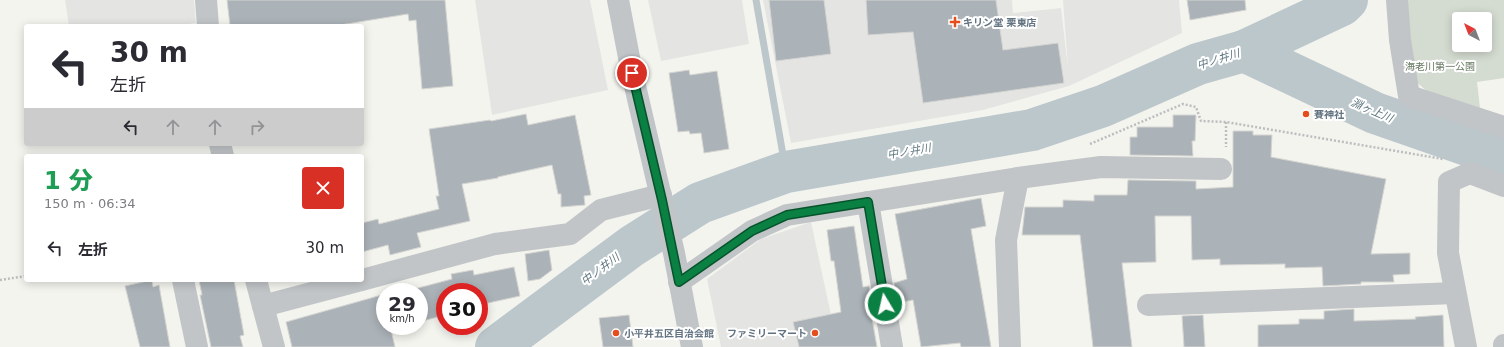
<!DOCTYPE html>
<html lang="ja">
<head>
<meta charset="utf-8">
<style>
  :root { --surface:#fff; --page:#f2f2f3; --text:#2b2b33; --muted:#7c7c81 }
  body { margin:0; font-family:"DejaVu Sans","Noto Sans JP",sans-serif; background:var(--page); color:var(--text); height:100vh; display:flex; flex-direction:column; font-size:15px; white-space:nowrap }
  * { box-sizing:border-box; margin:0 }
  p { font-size:13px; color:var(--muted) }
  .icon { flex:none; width:22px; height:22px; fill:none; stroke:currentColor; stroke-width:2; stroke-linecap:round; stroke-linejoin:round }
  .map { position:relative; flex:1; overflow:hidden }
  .side { position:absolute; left:24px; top:154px; width:340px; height:128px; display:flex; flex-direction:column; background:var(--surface); border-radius:4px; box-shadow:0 2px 10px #0003 }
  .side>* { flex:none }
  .hud { position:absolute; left:24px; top:24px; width:340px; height:122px; border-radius:4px; box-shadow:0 2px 10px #0003; background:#fff; color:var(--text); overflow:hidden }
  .needle { width:26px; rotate:318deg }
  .tools { position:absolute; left:1452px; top:12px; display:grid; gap:8px }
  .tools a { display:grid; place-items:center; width:40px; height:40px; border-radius:4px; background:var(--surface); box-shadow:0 2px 10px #0003; font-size:20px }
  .speed { position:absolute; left:376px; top:283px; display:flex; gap:8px; font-size:20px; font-weight:700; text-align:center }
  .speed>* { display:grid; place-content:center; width:52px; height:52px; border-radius:50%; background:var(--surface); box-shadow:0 2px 10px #0003; line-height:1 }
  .speed small { font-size:10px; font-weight:400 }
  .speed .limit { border:6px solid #d22; background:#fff; color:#111 }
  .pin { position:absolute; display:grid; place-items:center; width:34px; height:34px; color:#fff; margin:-17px; border:2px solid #fff; border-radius:50%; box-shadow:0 1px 4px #0007 }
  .me { position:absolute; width:44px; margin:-22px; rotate:351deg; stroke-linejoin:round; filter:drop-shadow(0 0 3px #0008) }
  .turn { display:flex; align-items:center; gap:14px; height:84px; padding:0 20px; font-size:18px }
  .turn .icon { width:52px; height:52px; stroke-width:2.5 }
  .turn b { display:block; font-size:28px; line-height:34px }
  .lanes { display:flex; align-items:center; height:38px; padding:0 20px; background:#0003; justify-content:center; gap:20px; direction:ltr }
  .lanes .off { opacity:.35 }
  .round { display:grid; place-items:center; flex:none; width:42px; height:42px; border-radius:4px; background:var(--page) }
  .overview { display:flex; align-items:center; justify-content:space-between; height:68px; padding:0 20px }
  h1 { font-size:24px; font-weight:800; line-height:30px; color:#1e9e55 }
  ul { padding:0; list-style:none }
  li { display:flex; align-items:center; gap:12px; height:52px; padding:0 20px }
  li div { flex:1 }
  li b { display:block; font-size:15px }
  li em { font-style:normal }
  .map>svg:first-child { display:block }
  .built { fill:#e4e5e3 }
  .green { fill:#d4dbd0; fill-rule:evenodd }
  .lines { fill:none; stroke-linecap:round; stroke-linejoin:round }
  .stream { stroke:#bcc7cc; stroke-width:7 }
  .river { stroke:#bcc7cc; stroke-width:42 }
  .building { fill:#acb3b8; stroke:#d5d5d2 }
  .path { stroke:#bbbdbf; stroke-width:2.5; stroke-dasharray:2 2; stroke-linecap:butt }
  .minor { stroke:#c1c5c8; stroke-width:22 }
  .route-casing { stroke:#07532c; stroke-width:10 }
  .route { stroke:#0b8043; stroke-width:7 }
  .poi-dot { fill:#e64d1d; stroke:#fff; stroke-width:1.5 }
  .labels { text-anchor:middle; stroke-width:4; stroke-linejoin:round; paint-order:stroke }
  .poi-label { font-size:10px; font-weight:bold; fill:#627381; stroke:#fff; text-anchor:start }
  .park-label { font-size:10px; fill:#667861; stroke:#fff }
  .water-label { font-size:11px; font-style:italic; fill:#5e767f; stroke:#fff }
</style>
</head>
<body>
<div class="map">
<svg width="1504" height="347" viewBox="0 0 1504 347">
  <rect width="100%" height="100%" fill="#f4f4ef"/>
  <g class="built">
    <polygon points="65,0 194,0 196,23 175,26 69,26"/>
    <polygon points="475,0 590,0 608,90 492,115"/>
    <polygon points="648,0 742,0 749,44 661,61"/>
    <polygon points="763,0 1012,0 1013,13 1061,8 1068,68 1063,0 1179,0 1182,33 1069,86 983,110 791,143"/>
    <polygon points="811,222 838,347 721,347 707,279 761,239"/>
  </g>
  <path class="green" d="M1409 0H1504V78L1477 82 1480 108 1427 91 1414 80 1407 1ZM1459 19H1485V45H1459Z"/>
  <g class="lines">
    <polyline class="stream" points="756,0 786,172"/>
    <g class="river">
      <polyline points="1244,51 1375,113 1504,158"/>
      <polyline points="496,347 632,246 700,203 786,172 1032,130 1103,106 1198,64 1244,51 1342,5 1347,0"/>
    </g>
  </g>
  <g class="building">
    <polygon points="227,0 445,0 453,86 422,89 416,20 409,21 408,14 334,26 230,26"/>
    <polygon points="769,0 824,0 831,54 776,61"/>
    <polygon points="866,0 996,0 1003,50 1058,43 1064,83 923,103 913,32 868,35"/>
    <polygon points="1187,0 1245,0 1246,10 1190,20"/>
    <polygon points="689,70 690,75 717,71 729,149 704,153 701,133 690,134 689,131 678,132 669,73"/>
    <polygon points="526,114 528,125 575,115 591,195 584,196 585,205 561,207 561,194 558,194 552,165 498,177 498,178 462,184 470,221 417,233 421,247 390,255 388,245 362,252 362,223 378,219 379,224 439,209 436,196 439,196 429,129 490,120 491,121"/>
    <polygon points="1173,115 1196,115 1195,141 1192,141 1193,156 1130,155 1130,137 1137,137 1137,127 1173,127"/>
    <polygon points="1233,131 1253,131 1253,135 1272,135 1271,157 1386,179 1371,254 1410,253 1410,274 1393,275 1394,282 1361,282 1361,284 1323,286 1322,267 1285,268 1285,264 1220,265 1220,259 1192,260 1191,216 1155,216 1156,262 1122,263 1132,347 1093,347 1080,235 1022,235 1025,207 1063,207 1063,200 1094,201 1094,195 1127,195 1128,180 1131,180 1196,181 1196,189 1233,187"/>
    <polygon points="981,198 986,226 971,229 991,347 961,347 960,343 921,347 913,300 897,303 894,283 907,279 895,214"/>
    <polygon points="854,226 863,287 869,286 873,307 870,307 877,347 799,347 793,322 841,312 834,261 831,261 827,230"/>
    <polygon points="549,250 552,270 540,279 528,281 525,254"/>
    <polygon points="514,267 520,296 479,305 479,292 445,292 445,315 419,322 419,292 393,292 402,289 403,292 452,279 451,274 473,270 474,275"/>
    <polygon points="152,280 153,287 159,285 170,347 140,347 125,286"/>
    <polygon points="199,280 234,280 244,335 240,336 243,347 211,347 200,295 202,295"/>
    <polygon points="385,294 385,326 406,326 391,330 395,347 292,347 286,322"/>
    <polygon points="1354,309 1354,321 1416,319 1415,317 1443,315 1444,347 1258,347 1258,325 1299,324 1299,319 1324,319 1324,311"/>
    <polygon points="629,315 633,347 603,347 599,318"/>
    <polygon points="1203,315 1205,347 1184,347 1182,316"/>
  </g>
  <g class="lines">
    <g class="path">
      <polyline points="1226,122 1226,147"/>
      <polyline points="1090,144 1183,104 1196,107 1201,121 1226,122 1443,159"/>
      <polyline points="0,280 26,276"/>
    </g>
    <g class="minor">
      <polyline points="206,0 208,26"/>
      <polyline points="618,0 632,73 674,253 692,347"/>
      <polyline points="1397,0 1400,40 1409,96 1504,127"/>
      <polyline points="220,144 223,156"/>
      <polyline points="868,202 892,347"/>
      <polyline points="183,280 197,347"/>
      <polyline points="256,280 274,347"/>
      <polyline points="362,280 495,244 570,234 601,210 661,195"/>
      <polyline points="679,282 752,231 787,215 1018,178 1101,167 1221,169"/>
      <polyline points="1148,305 1455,293"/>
      <polyline points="263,306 361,280"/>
      <polyline points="1010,347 1006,240 1018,178"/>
      <polyline points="1466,347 1448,253 1449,182 1470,173 1504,186"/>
      <polyline points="1504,347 1504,345"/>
    </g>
  </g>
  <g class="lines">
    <defs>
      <polyline id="route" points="632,73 662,200 679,282 752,231 787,215 868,202 885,304"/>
    </defs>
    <use href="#route" class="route-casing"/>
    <use href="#route" class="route"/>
  </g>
  <g class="poi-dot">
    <path d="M953 16h4v4h4v4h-4v4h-4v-4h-4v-4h4z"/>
    <circle cx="1306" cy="114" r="4"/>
    <circle cx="616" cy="333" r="4"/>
    <circle cx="815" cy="333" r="4"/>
  </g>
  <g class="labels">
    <g class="poi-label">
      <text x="963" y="26">キリン堂 栗東店</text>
      <text x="1314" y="118">賽神社</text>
      <text x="624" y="337">小平井五区自治会館</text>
      <text x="807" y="337" text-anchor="end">ファミリーマート</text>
    </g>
    <g class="park-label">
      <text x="1440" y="70">海老川第一公園</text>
    </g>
    <g class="water-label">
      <text transform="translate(1218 59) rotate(-17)" y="4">中ノ井川</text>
      <text transform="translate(1372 110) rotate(23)" y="4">淵ヶ上川</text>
      <text transform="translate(909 151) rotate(-10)" y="4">中ノ井川</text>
      <text transform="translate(600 269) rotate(-37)" y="4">中ノ井川</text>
    </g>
  </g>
</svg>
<div class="tools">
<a><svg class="needle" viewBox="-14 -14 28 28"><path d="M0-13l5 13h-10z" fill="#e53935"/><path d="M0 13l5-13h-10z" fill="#7c7c81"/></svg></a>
</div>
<div class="speed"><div>29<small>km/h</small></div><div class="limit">30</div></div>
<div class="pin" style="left:632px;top:73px;background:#d93025"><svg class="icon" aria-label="arrive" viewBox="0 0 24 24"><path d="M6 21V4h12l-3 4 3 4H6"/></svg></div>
<svg class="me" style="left:885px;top:304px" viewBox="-20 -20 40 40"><circle r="17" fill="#0b8043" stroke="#fff" stroke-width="3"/><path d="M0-11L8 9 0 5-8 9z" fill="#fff"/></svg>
<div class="hud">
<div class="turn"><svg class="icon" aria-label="left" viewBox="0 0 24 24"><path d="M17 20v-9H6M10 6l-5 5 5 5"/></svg><div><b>30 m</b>左折</div></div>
<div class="lanes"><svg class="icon" aria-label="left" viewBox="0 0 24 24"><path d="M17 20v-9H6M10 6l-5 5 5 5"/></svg><svg class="icon off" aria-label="ahead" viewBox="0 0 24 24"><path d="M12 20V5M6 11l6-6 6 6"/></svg><svg class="icon off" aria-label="ahead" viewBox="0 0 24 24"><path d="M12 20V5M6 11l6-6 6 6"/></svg><svg class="icon off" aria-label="right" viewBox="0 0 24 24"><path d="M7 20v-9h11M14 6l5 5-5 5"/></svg></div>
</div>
<section class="side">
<div class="overview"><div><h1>1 分</h1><p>150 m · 06:34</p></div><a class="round" style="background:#d93025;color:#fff"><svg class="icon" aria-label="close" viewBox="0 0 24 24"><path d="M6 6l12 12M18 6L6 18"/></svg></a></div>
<ul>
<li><svg class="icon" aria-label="left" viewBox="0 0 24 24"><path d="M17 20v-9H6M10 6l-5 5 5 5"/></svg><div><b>左折</b></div><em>30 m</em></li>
</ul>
</section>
</div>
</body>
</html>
